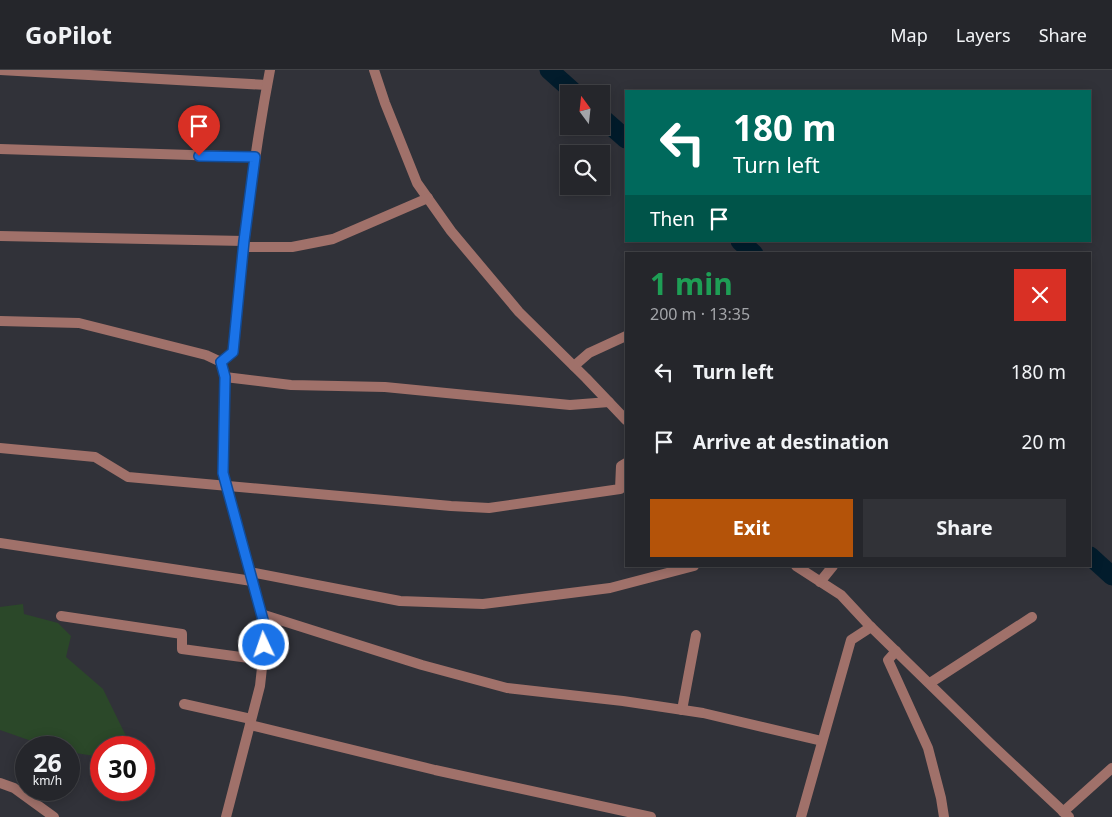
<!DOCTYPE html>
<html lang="en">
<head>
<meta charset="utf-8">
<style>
  :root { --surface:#25262b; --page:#313237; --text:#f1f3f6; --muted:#a3a5a9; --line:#424347; --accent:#b45309 }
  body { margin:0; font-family:"Noto Sans",sans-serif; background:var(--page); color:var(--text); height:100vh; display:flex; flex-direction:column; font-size:19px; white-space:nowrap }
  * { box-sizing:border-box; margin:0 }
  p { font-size:16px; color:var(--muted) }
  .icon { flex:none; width:28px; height:28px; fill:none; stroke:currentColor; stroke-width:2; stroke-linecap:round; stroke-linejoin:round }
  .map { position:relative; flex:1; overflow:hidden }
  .sheet { position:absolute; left:625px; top:182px; width:466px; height:315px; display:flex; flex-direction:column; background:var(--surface); border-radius:0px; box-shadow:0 2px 12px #0003,0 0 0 1px var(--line) }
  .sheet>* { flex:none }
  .top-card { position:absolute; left:625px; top:20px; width:466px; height:152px; border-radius:0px; box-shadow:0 2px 12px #0003,0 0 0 1px var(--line); background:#00695c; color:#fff; overflow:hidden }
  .needle { width:32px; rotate:345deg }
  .controls { position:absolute; left:560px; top:15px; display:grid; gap:10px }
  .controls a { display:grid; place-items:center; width:50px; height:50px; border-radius:0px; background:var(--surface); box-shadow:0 2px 12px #0003,0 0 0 1px var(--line); font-size:25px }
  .speed { position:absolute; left:15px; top:666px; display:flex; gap:10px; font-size:25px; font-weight:700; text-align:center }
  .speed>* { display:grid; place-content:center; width:65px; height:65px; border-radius:50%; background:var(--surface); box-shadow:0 2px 12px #0003,0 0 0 1px var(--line); line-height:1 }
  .speed small { font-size:12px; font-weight:400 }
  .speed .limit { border:8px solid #d22; background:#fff; color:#111 }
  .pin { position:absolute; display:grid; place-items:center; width:42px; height:42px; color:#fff; margin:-51px -21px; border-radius:50% 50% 50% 0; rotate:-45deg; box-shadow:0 0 5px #0007 }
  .pin .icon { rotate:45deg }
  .me { position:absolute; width:55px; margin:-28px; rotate:357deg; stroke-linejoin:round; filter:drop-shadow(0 0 4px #0008) }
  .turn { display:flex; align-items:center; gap:18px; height:105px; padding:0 25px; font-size:22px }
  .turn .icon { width:65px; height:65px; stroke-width:2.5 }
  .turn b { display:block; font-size:35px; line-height:42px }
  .then { display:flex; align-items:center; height:48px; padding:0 25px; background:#0003; gap:10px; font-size:19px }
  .round { display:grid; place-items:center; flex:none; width:52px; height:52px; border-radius:0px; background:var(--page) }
  .overview { display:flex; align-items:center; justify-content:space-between; height:85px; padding:0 25px }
  h1 { font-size:30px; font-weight:700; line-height:38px; color:#1e9e55 }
  .action { display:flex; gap:10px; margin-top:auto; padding:10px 25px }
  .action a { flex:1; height:58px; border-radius:0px; background:var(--accent); color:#fff; font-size:20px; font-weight:700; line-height:58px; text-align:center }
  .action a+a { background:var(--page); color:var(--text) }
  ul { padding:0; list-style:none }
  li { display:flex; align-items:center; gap:15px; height:70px; padding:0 25px }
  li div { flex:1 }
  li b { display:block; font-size:19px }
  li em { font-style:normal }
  header { display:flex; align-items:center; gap:30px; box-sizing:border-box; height:70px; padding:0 25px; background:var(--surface); border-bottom:1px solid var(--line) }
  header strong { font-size:24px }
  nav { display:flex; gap:28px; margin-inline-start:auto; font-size:18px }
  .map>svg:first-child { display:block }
  .green { fill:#2b4829 }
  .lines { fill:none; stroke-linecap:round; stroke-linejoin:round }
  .canal { stroke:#021c2c; stroke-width:19 }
  .street { stroke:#a0716a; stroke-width:10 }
  .route-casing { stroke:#114b97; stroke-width:12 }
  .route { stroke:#1a73e8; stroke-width:9 }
</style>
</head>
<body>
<header>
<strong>GoPilot</strong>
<nav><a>Map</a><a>Layers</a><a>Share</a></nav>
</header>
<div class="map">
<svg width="1112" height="747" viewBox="0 0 1112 747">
  <rect width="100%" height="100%" fill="#313239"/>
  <polygon class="green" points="23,534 24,544 58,553 71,566 66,587 103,619 126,666 123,677 101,678 101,687 69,682 69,678 55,677 43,668 40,674 0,660 0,537"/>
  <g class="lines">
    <g class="canal">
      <polyline points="549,0 576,24"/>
      <polyline points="601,47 626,69"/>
      <polyline points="740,171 754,184"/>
      <polyline points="1090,486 1112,506"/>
    </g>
    <g class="street">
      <polyline points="0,0 267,15"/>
      <polyline points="374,0 385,33 417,113 451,161 519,242 586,308 626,350"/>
      <polyline points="0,79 255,87"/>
      <polyline points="0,166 244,171"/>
      <polyline points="243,177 292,177 333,169 428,128"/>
      <polyline points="0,251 79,253 206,285 221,292"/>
      <polyline points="221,292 225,307 223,403 266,561 260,616 226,747"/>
      <path d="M221 292 233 282C242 187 252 93 270 0"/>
      <polyline points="574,296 589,283 626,266"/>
      <polyline points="225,307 291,315 385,317 570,335 609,332"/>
      <polyline points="0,378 95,387 128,407 451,436 489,438 620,419 621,396 626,393"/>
      <polyline points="0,473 252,511"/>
      <polyline points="796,496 841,525 868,554 990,673 1069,747"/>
      <polyline points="250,502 400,531 483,534 610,518 694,496"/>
      <polyline points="820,512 833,496"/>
      <polyline points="261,544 422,595 507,618 623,631 703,643 822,671"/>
      <polyline points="61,546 182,564 182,579 263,590"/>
      <polyline points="896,581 888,590 928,678 941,728 944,747"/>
      <polyline points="930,613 1032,547"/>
      <polyline points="184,634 251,649"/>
      <polyline points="682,640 696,565"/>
      <polyline points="250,655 435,700 651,747"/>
      <polyline points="0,713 14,718 54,747"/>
      <polyline points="1063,742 1112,698"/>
      <polyline points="801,747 851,570 871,557"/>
    </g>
  </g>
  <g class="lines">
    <defs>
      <polyline id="route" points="199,86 255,87 244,171 233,282 221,292 225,307 223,403 266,561 264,575"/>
    </defs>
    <use href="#route" class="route-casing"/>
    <use href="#route" class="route"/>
  </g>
</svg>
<div class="controls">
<a><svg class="needle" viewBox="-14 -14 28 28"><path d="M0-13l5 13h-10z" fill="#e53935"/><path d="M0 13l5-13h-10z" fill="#a3a5a9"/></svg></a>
<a><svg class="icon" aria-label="search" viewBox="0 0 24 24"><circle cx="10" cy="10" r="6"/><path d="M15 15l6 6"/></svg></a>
</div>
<div class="speed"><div>26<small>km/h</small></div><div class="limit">30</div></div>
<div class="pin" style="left:199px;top:86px;background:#d93025"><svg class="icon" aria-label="arrive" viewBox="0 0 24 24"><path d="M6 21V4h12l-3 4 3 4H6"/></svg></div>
<svg class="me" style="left:264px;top:575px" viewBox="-20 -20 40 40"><circle r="17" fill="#1a73e8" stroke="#fff" stroke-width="3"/><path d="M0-11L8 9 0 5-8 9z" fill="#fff"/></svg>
<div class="top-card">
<div class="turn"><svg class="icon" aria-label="left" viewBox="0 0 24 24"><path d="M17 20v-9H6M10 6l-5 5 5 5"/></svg><div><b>180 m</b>Turn left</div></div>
<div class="then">Then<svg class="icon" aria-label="arrive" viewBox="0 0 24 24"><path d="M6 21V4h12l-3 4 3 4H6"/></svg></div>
</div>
<section class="sheet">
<div class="overview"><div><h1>1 min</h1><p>200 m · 13:35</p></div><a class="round" style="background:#d93025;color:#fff"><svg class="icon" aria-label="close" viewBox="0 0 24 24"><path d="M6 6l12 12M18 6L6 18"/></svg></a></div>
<ul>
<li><svg class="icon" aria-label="left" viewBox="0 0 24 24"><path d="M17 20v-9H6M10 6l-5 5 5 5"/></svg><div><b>Turn left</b></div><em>180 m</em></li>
<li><svg class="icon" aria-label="arrive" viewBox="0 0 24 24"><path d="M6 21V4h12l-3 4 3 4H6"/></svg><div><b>Arrive at destination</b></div><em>20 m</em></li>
</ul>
<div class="action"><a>Exit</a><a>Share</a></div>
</section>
</div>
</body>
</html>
